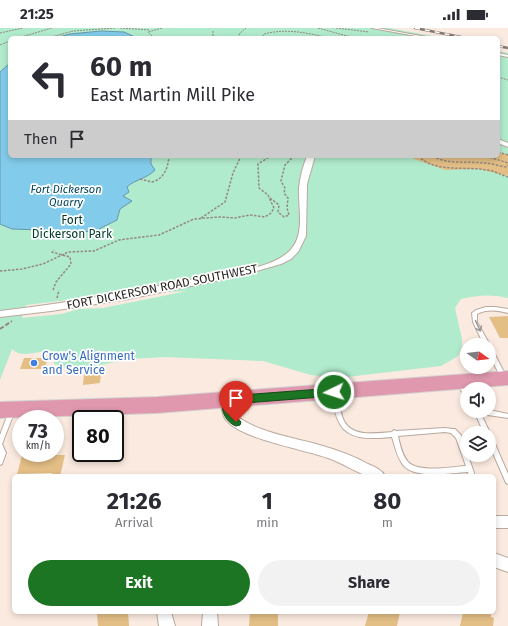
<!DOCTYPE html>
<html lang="en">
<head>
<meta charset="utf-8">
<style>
  :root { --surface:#fff; --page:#f2f2f3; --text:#2b2b33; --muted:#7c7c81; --accent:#1c7522 }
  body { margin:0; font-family:"Fira Sans",sans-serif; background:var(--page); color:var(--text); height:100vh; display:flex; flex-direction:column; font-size:15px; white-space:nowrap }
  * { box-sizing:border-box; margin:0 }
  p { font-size:13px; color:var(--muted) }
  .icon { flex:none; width:22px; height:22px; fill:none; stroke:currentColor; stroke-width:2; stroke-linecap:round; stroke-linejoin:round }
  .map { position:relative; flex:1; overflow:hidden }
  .panel { position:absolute; left:12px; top:446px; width:484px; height:140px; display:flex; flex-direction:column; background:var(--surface); border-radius:6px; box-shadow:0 2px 6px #0003 }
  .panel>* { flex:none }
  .banner { position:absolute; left:8px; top:8px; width:492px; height:122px; border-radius:6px; box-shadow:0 2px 6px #0003; background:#fff; color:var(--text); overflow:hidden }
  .needle { width:26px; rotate:105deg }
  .buttons { position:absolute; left:460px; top:310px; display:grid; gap:8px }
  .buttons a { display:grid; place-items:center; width:36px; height:36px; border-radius:50%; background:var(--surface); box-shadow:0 2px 6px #0003; font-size:20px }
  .speed { position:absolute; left:12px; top:382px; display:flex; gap:8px; font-size:20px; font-weight:700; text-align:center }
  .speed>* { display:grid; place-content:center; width:52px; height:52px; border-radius:50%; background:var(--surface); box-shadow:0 2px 6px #0003; line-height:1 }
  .speed small { font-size:10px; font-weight:400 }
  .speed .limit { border:2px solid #111; border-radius:6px; background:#fff; color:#111 }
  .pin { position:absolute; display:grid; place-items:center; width:34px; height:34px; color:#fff; margin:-41px -17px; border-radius:50% 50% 50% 0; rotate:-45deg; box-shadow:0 0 4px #0007 }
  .pin .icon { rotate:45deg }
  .me { position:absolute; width:44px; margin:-22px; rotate:266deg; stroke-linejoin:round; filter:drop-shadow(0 0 3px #0008) }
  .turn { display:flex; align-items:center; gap:14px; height:84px; padding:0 16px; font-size:18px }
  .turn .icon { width:52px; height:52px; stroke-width:2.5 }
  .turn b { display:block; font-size:28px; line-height:34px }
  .then { display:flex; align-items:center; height:38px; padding:0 16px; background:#0003; gap:8px; font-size:15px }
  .eta { display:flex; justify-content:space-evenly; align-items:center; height:68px; text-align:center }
  .eta b { font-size:24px; font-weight:700; line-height:28px }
  .primary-button { display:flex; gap:8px; margin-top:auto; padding:8px 16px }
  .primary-button a { flex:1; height:46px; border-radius:24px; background:var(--accent); color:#fff; font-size:16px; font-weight:700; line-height:46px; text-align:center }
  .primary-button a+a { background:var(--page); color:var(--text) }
  .status { display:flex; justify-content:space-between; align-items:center; height:28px; padding:0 20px; background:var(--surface); direction:ltr }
  .status svg { height:11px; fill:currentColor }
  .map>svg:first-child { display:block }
  .green { fill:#b1ebcd; fill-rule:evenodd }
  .water { fill:#82cbea; stroke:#6697ac }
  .building { fill:#e3be85 }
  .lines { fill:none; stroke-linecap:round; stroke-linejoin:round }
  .service-casing { stroke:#b9a99e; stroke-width:2 }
  .minor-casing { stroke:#b9a99e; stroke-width:2 }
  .trunk-casing { stroke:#d3d2d1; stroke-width:2 }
  .path-far2 { stroke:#948880; stroke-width:1; stroke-dasharray:2 1; stroke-linecap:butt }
  .path-far1 { stroke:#948880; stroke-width:1.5; stroke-dasharray:2.5 1.5; stroke-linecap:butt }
  .path { stroke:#948880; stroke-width:2; stroke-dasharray:4.5 2; stroke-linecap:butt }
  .service { fill:#fff; fill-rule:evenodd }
  .minor { fill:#fff; fill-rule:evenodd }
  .trunk { fill:#df98ae; fill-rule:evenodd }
  .rail-casing { stroke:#837871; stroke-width:2.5 }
  .rail { stroke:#fff; stroke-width:1.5; stroke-dasharray:5; stroke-linecap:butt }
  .oneway { stroke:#9d9a98 }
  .route { fill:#1c7522; stroke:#124c16 }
  .shop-dot { fill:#3f7fe0; stroke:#fff; stroke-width:1.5 }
  .labels { text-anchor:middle; stroke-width:3.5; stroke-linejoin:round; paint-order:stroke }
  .far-water-label { font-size:11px; font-style:italic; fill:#03465b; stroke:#fff }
  .park-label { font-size:12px; fill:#003c27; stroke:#fff }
  .street-label { font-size:12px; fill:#251f1b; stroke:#fff }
  .shop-label { font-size:12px; fill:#366cbe; stroke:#fff; text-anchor:start }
</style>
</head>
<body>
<div class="status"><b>21:25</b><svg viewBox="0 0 49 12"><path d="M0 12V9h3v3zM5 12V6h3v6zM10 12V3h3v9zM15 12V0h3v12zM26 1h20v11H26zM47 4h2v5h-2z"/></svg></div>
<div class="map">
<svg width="508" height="598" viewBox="0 0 508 598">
  <rect width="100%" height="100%" fill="#fbeadf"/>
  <path class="green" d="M0 0H389L443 10H10V128H498V23L508 25V270C491 266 478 267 461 271L455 280 462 311V319L458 328 441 338 338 350 311 347 263 333 165 329 130 331 81 341H71L54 336V329L49 323C36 323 22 331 12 321L0 352ZM187 263 103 280 79 281 61 286 22 290 26 277 85 270 86 268Z"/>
  <g class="water">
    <polygon points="101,3 124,4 137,10 55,10 70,6"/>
    <path d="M10 35V128H151V136L155 142C148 150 134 152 127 159L129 164 123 168 132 173 120 181 117 192 97 202 64 207 41 202 12 201 0 196V44Z"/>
  </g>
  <g class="building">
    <polygon points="498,124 508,127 508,148 478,141 445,142 409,129 409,128 498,128"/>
    <polygon points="508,288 508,310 500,310 489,289"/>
    <polygon points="24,330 48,330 44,341 20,341"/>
    <polygon points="101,345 100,355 83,357 84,346"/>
    <polygon points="43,425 57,425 56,427 65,427 60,448 52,448 52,445 17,446 22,428 43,427"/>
    <polygon points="97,584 128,584 129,598 98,598"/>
    <polygon points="250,584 278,584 278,598 249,598"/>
    <polygon points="369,584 400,584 397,598 365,598"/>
    <polygon points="463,584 491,584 491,589 494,590 493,598 460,598"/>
  </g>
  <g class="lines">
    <defs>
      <g id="service">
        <polygon points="372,0 377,0 432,10 427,10"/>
        <polygon points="498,25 508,27 508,29 498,27"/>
        <path d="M486 279H495L508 281V285C498 282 486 281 477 286V294L490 317 489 318V317H484L473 294 472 285 476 282Z"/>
        <polygon points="489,319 491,320 492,321 506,348 505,349 501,349 500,348 489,326"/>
        <path d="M459 353H463C466 360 467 364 467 371H465L464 369 458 355Z"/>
        <path d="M333 363H337L338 365C339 374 340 385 344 393 353 410 377 405 392 404L394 402 396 403 445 400 453 401H455L461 407 467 424V427H468L475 448H469L468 444C451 445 416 451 404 438 397 430 395 418 392 409 375 410 350 414 340 396 334 387 334 375 332 365ZM445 404 451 405 456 410 466 438C451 439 419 445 408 434 402 427 400 417 398 408Z"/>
        <polygon points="489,382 508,386 508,390 481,386 490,405 489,407 491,407 492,409 508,446 508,456 506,455 489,416 489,405 484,405 474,383 489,383"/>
        <polygon points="9,383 13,383 14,385 2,416 6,425 2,436 0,437 0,407"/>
      </g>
      <g id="minor">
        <polygon points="498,111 508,115 508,119 498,115"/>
        <path d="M307 128H315L307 156 306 208 298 224 291 231 281 236 239 248 128 271 51 283 0 289V283C69 275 136 263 204 249 229 244 276 241 292 220 305 204 298 179 299 160 300 149 303 138 307 128Z"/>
        <path d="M228 367 232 369 235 387C257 404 290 409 316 416 334 421 352 427 368 436 375 439 382 442 385 448 380 448 372 449 367 448 354 443 342 435 328 430 303 421 246 412 228 394 222 389 220 376 224 369Z"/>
        <rect x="494" y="488" width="14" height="12"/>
        <polygon points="494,525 508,530 508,544 494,539"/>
        <polygon points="157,584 171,584 175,598 159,598"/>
        <polygon points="203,584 217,584 218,598 202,598"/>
      </g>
      <polygon id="trunk" points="508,343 508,357 157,385 0,390 0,374 157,369"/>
    </defs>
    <use href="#service" class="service-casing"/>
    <use href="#minor" class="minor-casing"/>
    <use href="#trunk" class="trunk-casing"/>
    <g class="path-far2">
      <polyline points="120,0 149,2"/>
      <polyline points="318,0 347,8 361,10"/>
      <polyline points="336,0 369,4"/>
      <polyline points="213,3 213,10"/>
      <polyline points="0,5 23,0"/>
      <polyline points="18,10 52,0"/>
      <polyline points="48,10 73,3 115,0"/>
      <polyline points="154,10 148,4 162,0"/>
      <polyline points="240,10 239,6 246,0"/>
      <path d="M266 10 263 8 264 6C287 0 307 5 329 10"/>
      <polyline points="0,17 10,13"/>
      <polyline points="498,49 508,52"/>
    </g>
    <g class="path-far1">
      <polyline points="498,124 508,127"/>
      <path d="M418 128C435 145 465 138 487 142 495 143 501 147 508 149"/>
      <path d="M433 128C447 137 468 133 484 135 491 135 499 138 506 139L508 137"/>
      <polyline points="486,128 508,135"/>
      <path d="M140 151 152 154C164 151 168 140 169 128"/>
      <polyline points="270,170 279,177 278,184 284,189 289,187 287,180 288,170 284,165 285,160 281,153 285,137 294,128"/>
      <polyline points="201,190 225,174 233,145 241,128"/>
      <polyline points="0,243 22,241 43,236 68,224 94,223 119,212 159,207 194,191 219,189 235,190 250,187 265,189 271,185 274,180 268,167 259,160 258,136 271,128"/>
      <polyline points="53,262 56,254 71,236 70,229 52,224 54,222"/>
      <polyline points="57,270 59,262"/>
    </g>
    <polyline class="path" points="0,301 12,293"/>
    <use href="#service" class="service"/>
    <use href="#minor" class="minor"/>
    <use href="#trunk" class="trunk"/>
    <defs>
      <g id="rail">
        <polyline points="415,0 466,10"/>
        <polyline points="498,18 508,20"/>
      </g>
    </defs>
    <use href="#rail" class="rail-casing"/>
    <use href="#rail" class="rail"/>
  </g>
  <defs><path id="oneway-shaft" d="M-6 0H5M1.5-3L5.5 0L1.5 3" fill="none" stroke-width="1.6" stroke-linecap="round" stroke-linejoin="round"/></defs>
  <use class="oneway" href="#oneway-shaft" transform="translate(478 298) rotate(65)"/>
  <path class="route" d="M334 360 338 361 339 364 338 366 334 368 233 376 234 386 241 394 240 397 236 398C225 394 219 380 224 369L228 368Z"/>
  <circle class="shop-dot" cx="34" cy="335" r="4"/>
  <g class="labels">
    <g class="far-water-label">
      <text x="66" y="165">Fort Dickerson<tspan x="66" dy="13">Quarry</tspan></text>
    </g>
    <g class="park-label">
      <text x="72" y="196">Fort<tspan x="72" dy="14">Dickerson Park</tspan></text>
    </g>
    <g class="street-label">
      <text transform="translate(162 259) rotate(-11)" y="4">FORT DICKERSON ROAD SOUTHWEST</text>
    </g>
    <g class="shop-label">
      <text x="42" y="332">Crow's Alignment<tspan x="42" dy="14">and Service</tspan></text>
    </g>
  </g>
</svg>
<div class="buttons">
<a><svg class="needle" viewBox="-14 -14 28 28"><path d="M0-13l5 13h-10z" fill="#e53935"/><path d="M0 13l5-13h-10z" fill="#7c7c81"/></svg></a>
<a><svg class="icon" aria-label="sound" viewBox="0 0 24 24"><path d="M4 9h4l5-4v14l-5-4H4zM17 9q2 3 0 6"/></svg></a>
<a><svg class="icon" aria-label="layers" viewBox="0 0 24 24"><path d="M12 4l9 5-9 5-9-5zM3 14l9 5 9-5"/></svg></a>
</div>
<div class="speed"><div>73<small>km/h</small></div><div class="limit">80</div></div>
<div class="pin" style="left:236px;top:394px;background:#d93025"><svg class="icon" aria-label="arrive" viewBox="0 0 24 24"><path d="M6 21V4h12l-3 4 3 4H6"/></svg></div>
<svg class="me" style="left:334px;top:364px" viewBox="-20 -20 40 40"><circle r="17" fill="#1c7522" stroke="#fff" stroke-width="3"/><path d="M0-11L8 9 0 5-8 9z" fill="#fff"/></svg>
<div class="banner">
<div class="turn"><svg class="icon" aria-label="left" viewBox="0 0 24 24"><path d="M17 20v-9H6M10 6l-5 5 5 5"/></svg><div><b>60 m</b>East Martin Mill Pike</div></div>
<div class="then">Then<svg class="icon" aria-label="arrive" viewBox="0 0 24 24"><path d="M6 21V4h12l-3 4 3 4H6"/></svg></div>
</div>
<section class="panel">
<div class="eta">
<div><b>21:26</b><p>Arrival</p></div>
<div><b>1</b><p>min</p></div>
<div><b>80</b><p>m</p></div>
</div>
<div class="primary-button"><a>Exit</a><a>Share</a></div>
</section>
</div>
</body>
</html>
